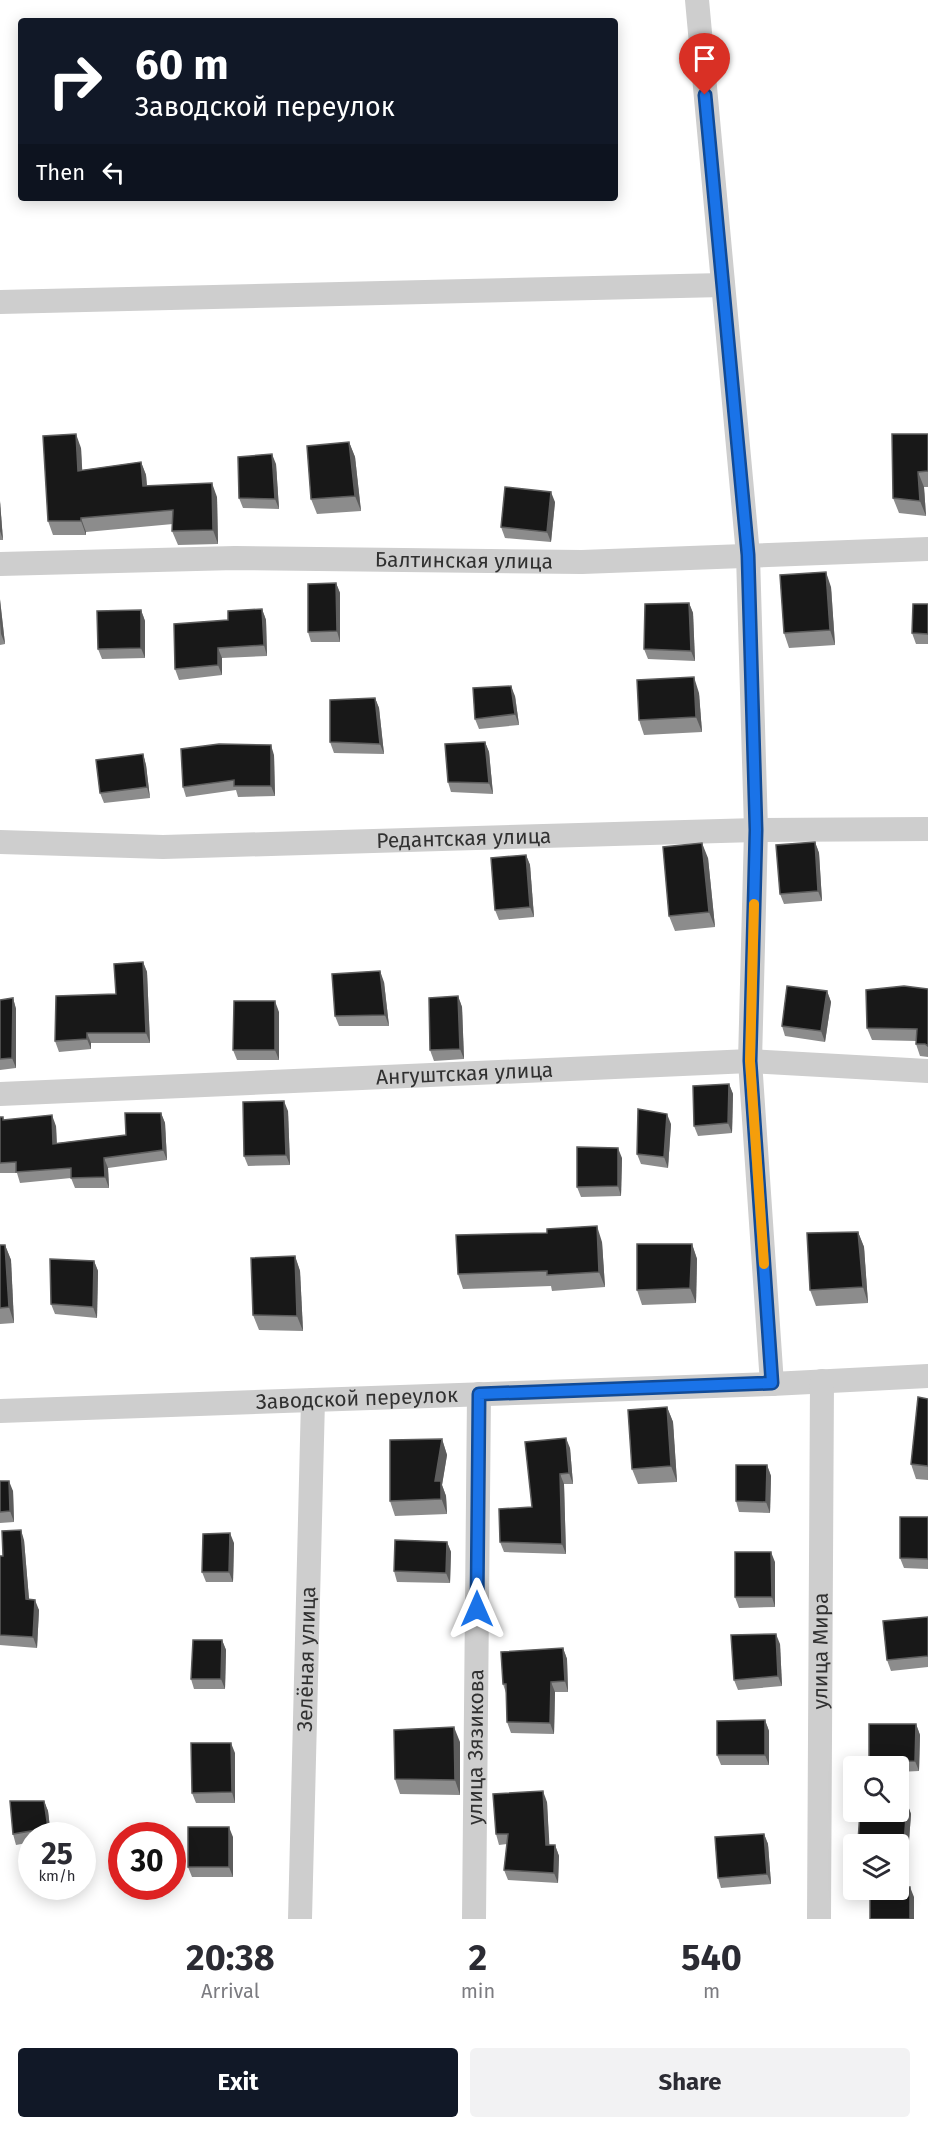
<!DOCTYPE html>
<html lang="en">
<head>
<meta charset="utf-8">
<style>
  :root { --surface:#fff; --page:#f2f2f3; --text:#2b2b33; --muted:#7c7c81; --accent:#111827 }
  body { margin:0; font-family:"Fira Sans",sans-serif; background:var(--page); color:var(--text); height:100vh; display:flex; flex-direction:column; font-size:22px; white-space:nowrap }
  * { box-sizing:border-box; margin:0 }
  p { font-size:20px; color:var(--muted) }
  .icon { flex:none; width:33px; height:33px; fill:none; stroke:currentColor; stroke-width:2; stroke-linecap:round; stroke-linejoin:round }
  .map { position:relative; height:1919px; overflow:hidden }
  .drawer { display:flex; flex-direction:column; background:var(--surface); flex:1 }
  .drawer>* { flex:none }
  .banner { position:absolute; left:18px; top:18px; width:600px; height:183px; border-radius:6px; box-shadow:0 3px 15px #0003; background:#111827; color:#fff; overflow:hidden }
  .tools { position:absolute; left:843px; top:1756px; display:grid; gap:12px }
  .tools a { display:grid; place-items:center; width:66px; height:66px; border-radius:6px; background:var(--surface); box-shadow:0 3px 15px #0003; font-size:30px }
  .speed { position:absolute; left:18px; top:1822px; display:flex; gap:12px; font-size:30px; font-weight:700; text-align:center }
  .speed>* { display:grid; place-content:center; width:78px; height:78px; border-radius:50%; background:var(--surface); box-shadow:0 3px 15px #0003; line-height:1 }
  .speed small { font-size:15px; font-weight:400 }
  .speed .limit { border:9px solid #d22; background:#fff; color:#111 }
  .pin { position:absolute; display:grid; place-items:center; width:51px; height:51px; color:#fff; margin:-62px -26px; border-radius:50% 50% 50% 0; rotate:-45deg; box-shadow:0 0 6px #0007 }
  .pin .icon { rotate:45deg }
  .me { position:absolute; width:66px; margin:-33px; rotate:0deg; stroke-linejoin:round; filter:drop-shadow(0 0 4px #0008) }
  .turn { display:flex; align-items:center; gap:21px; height:126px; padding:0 18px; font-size:27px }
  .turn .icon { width:78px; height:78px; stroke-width:2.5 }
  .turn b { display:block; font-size:42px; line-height:51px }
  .then { display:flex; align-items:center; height:57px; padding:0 18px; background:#0003; gap:12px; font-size:22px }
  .eta { display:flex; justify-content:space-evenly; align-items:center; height:102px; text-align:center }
  .eta b { font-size:36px; font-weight:700; line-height:42px }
  .cta { display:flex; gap:12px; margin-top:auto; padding:12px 18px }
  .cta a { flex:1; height:69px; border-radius:6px; background:var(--accent); color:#fff; font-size:24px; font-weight:700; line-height:69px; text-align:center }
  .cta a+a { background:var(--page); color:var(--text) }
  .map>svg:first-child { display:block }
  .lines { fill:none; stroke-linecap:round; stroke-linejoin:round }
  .minor { stroke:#cecece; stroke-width:24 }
  .wall { fill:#8c8c8c }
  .shaded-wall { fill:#5d5d5d }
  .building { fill:#181818; stroke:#5d5d5d; stroke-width:1.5 }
  .route-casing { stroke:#114b97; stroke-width:15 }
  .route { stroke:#1a73e8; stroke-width:10 }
  .slow { stroke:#f59e0b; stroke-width:10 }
  .labels { text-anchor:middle; stroke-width:6; stroke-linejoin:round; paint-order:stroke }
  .street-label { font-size:21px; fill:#313131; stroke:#fff }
</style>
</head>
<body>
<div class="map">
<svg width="928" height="1919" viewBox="0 0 928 1919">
  <rect width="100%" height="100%" fill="#fff"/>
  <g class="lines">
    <g class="minor">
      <polyline points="697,0 748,555 756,830 750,1061 772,1384"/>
      <polyline points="0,302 723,285"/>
      <path id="s1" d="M0 564 235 558 582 562 928 549"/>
      <path id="s2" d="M0 842 163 847 756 830 928 829"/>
      <path id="s3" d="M0 1094 750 1061 928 1071"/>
      <path id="s4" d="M0 1411 772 1384 928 1376"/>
      <path id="s5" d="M300 1919 313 1400"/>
      <path id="s6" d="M474 1919 479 1394"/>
      <path id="s7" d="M819 1919 822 1381"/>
    </g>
  </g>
  <g class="wall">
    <polygon points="928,434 928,487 924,487 926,516 899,513 893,498"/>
    <polygon points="349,442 355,457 361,511 317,514 311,499"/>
    <polygon points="81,448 82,470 141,462 146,475 147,486 217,497 218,544 178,545 172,531 173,524 86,532 86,535 53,535 48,521"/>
    <polygon points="276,464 279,509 243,508 239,498"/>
    <polygon points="0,501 3,540 0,540"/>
    <polygon points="555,502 551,542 505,538 501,527"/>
    <polygon points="336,583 340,593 340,642 311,642 308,632"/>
    <polygon points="831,587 835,645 789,648 784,633"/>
    <polygon points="0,599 5,644 0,645"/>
    <polygon points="689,603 693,613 695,661 648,659 644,649"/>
    <polygon points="928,604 928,644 916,644 912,633"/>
    <polygon points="262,609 266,620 267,656 222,658 222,675 179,680 175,669 228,620"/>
    <polygon points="141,610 145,621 145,658 102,659 98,649"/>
    <polygon points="699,693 702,732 644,735 639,720"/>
    <polygon points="515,696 519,725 479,729 475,719"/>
    <polygon points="375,698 379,708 384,754 334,753 330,742"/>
    <polygon points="485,742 489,752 493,794 451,792 448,782"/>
    <polygon points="143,754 146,765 150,798 104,803 100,793"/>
    <polygon points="274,755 275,796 238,797 236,790 186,797 183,787"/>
    <polygon points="815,842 819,853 822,901 784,904 780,894"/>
    <polygon points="526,855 530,865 534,917 499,920 495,910"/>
    <polygon points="708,858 715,927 675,931 669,916"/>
    <polygon points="143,962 147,972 150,1043 91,1043 91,1049 59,1052 55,1041 116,994"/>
    <polygon points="384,982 389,1026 339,1026 335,1016"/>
    <polygon points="928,989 928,1057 920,1056 916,1044 916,1041 872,1040 867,1028"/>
    <polygon points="827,991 831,1002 825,1042 785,1036 782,1026"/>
    <polygon points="458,996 462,1007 464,1059 434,1061 430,1050"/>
    <polygon points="13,998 16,1009 16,1068 0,1070 0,1000"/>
    <polygon points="279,1012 279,1060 237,1060 233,1050"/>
    <polygon points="729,1084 733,1094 732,1133 698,1136 694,1126"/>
    <polygon points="288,1111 290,1165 248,1166 244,1156"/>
    <polygon points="161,1113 165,1123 167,1160 108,1168 109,1188 75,1188 71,1178 20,1183 17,1173 0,1173 0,1117 3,1117 4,1120 56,1126 57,1143 126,1135"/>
    <polygon points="671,1124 668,1168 641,1164 637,1154"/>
    <polygon points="622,1158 621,1196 581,1197 577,1187"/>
    <polygon points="858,1232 864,1247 868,1303 816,1306 810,1290"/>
    <polygon points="602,1242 605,1287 552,1291 551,1286 463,1289 458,1274"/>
    <polygon points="692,1244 697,1259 696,1303 642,1305 637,1290"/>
    <polygon points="0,1245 5,1245 11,1260 14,1323 0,1324"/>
    <polygon points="295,1256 300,1271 303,1331 259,1330 253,1315"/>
    <polygon points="94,1261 98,1271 97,1318 55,1314 51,1304"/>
    <polygon points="928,1399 928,1480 916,1479 911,1464"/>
    <polygon points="667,1407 673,1422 677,1482 638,1484 632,1469"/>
    <polygon points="442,1439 447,1455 442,1485 446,1496 447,1514 395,1516 390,1501"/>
    <polygon points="570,1448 573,1484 564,1484 566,1554 504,1552 500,1542 532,1507"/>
    <polygon points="767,1465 771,1476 770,1513 739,1512 736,1501"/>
    <polygon points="0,1481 13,1491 14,1522 0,1523"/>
    <polygon points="928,1517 928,1569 904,1568 900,1558"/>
    <polygon points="24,1540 29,1600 39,1610 37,1648 0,1645 0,1556 3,1556"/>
    <polygon points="447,1542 451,1552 450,1583 397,1582 394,1571"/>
    <polygon points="234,1543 233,1582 206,1582 202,1572"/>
    <polygon points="775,1562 775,1607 739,1608 735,1597"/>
    <polygon points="928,1617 928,1667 891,1671 887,1660"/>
    <polygon points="222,1640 226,1650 225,1689 194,1689 191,1679"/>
    <polygon points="780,1644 782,1686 738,1690 734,1680"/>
    <polygon points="563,1648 567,1659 568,1692 555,1692 554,1734 511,1733 507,1722 506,1693 503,1684"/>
    <polygon points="765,1720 769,1731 769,1765 721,1765 717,1755"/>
    <polygon points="916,1724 920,1735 919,1771 898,1772 898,1767 871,1767 869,1762"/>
    <polygon points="460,1742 460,1795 400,1794 395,1779"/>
    <polygon points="235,1753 235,1803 196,1803 192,1793"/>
    <polygon points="44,1801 48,1811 51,1836 32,1836 32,1842 16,1845 13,1834"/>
    <polygon points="547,1802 549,1845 555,1845 559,1856 558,1883 508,1880 504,1870 507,1844 499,1845 496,1834"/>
    <polygon points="907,1803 911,1814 908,1854 898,1854 898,1845 860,1845 858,1841"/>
    <polygon points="764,1834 768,1844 771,1884 721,1888 718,1878"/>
    <polygon points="233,1837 233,1877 192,1877 188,1867"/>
  </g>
  <g class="shaded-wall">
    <polygon points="76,434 81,448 83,484 78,471"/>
    <polygon points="349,442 355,457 361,511 355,496"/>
    <polygon points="272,454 276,464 279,509 275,499"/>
    <polygon points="141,462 146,475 148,500 143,486"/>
    <polygon points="918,472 924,487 926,516 920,501"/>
    <polygon points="212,483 217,497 218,544 213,530"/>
    <polygon points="551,492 555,502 551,542 547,532"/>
    <polygon points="0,501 3,540 0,531"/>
    <polygon points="81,518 86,532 86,535 81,521"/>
    <polygon points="826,572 831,587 835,645 830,630"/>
    <polygon points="336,583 340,593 340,642 337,631"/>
    <polygon points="0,599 0,600 5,644 1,634 0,622"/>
    <polygon points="689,603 693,613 695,661 691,651"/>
    <polygon points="262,609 266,620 267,656 264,645"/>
    <polygon points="141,610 145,621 145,658 141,648"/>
    <polygon points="218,648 222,658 222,675 218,665"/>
    <polygon points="694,677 699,693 702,732 696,717"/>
    <polygon points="511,686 515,696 519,725 515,714"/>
    <polygon points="375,698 379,708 384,754 380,744"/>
    <polygon points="485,742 489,752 493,794 489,783"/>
    <polygon points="271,745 274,755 275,796 271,786"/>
    <polygon points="143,754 146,765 150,798 147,787"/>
    <polygon points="815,842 819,853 822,901 818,891"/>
    <polygon points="702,843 708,858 715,927 709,912"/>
    <polygon points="526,855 530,865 534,917 530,907"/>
    <polygon points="143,962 147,972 150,1043 146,1033"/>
    <polygon points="380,971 384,982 389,1026 385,1015"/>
    <polygon points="827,991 831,1002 825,1042 821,1031"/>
    <polygon points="458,996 462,1007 464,1059 460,1049"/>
    <polygon points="13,998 16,1009 16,1068 12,1058"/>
    <polygon points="275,1001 279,1012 279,1060 275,1050"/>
    <polygon points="87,1033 91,1043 91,1049 87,1039"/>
    <polygon points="729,1084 733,1094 732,1133 728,1123"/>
    <polygon points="284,1101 288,1111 290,1165 286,1155"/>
    <polygon points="161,1113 165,1123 167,1160 163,1150"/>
    <polygon points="667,1114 671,1124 668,1168 664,1157"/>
    <polygon points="52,1115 56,1126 57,1154 53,1144"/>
    <polygon points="618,1148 622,1158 621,1196 618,1186"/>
    <polygon points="104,1158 108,1168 109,1188 105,1177"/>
    <polygon points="597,1226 602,1242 605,1287 599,1272"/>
    <polygon points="858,1232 864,1247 868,1303 863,1287"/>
    <polygon points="692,1244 697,1259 696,1303 690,1288"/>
    <polygon points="5,1245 11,1260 14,1323 9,1307"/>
    <polygon points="295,1256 300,1271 303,1331 297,1316"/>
    <polygon points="94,1261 98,1271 97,1318 93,1307"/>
    <polygon points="667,1407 673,1422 677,1482 671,1466"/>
    <polygon points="566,1438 570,1448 573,1484 569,1473"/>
    <polygon points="442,1439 447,1455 442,1485 446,1496 447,1514 435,1481"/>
    <polygon points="767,1465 771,1476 770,1513 766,1502"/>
    <polygon points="560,1474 564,1484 566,1554 562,1544"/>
    <polygon points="9,1481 13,1491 14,1522 10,1511"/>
    <polygon points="21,1530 24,1540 30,1610 26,1599"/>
    <polygon points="230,1533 234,1543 233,1582 229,1572"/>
    <polygon points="447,1542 451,1552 450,1583 446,1573"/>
    <polygon points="771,1552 775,1562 775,1607 772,1597"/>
    <polygon points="35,1600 39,1610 37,1648 33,1637"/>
    <polygon points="776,1634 780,1644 782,1686 778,1676"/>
    <polygon points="222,1640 226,1650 225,1689 221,1679"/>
    <polygon points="563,1648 567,1659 568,1692 565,1681"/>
    <polygon points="551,1682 555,1692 554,1734 550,1723"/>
    <polygon points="765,1720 769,1731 769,1765 765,1755"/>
    <polygon points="916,1724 920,1735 919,1771 915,1761"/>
    <polygon points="454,1727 460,1742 460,1795 455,1780"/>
    <polygon points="231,1743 235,1753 235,1803 232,1792"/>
    <polygon points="543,1791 547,1802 550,1855 546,1845"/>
    <polygon points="44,1801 48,1811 51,1836 48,1828"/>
    <polygon points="907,1803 911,1814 908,1854 904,1844"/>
    <polygon points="229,1827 233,1837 233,1877 229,1867"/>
    <polygon points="764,1834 768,1844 771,1884 767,1874"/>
    <polygon points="555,1845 559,1856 558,1883 554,1873"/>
    <polygon points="910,1887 914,1897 914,1919 910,1919"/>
  </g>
  <g class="building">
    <polygon points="76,434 78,471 141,462 143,486 212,483 213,530 172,531 173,510 81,518 81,521 48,521 43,436"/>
    <polygon points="892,434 928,434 928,471 918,472 920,501 893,498"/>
    <polygon points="349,442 355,496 311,499 307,446"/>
    <polygon points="272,454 275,499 239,498 238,457"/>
    <polygon points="505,487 551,492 547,532 501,527"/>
    <polygon points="826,572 830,630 784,633 780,575"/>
    <polygon points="336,583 337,631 308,632 308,584"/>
    <polygon points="689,603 691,651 644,649 645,604"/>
    <polygon points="913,604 928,604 928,634 912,633"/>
    <polygon points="262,609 264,645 218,648 218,665 175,669 174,624 228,620 228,611"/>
    <polygon points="141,610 141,648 98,649 97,611"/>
    <polygon points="694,677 696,717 639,720 637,680"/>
    <polygon points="511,686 515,714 475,719 473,688"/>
    <polygon points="375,698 380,744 330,742 330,700"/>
    <polygon points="485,742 489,783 448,782 445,744"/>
    <polygon points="219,744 271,745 271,786 234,786 234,780 183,787 181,749"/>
    <polygon points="143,754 147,787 100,793 96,760"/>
    <polygon points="815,842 818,891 780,894 776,845"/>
    <polygon points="702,843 709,912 669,916 663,847"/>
    <polygon points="526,855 530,907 495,910 491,858"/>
    <polygon points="143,962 146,1033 87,1033 87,1039 55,1041 56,996 116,994 114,964"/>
    <polygon points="380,971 385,1015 335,1016 332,974"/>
    <polygon points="787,986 827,991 821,1031 782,1026"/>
    <polygon points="904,986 928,989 928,1046 925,1044 916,1044 917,1029 867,1028 866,990"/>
    <polygon points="458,996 460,1049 430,1050 429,998"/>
    <polygon points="13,998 12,1058 0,1059 0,1000"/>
    <polygon points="234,1001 275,1001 275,1050 233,1050"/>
    <polygon points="729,1084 728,1123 694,1126 693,1086"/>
    <polygon points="284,1101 286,1155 244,1156 243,1102"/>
    <polygon points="638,1109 667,1114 664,1157 637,1154"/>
    <polygon points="125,1113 161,1113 163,1150 104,1158 105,1177 71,1178 71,1168 16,1172 16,1162 0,1163 0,1117 3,1117 3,1120 52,1115 53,1144 126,1135"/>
    <polygon points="577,1147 618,1148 618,1186 577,1187"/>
    <polygon points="597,1226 599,1272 547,1275 547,1271 458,1274 456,1235 547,1233 547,1229"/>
    <polygon points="858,1232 863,1287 810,1290 807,1233"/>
    <polygon points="637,1244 692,1244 690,1288 637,1290"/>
    <polygon points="0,1245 5,1245 9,1307 0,1308"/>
    <polygon points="295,1256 297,1316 253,1315 251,1258"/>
    <polygon points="50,1259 94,1261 93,1307 51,1304"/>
    <polygon points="918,1397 928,1399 928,1466 911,1464"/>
    <polygon points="667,1407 671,1466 632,1469 628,1410"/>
    <polygon points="566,1438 569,1473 560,1474 562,1544 500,1542 499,1509 532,1507 525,1442"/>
    <polygon points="442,1439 435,1481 441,1481 441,1499 390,1501 390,1440"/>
    <polygon points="736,1465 767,1465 766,1502 736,1501"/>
    <polygon points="0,1481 9,1481 10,1511 0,1512"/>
    <polygon points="900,1517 928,1517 928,1559 900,1558"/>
    <polygon points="21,1530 26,1599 35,1600 33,1637 0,1635 0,1556 3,1556 2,1531"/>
    <polygon points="230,1533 229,1572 202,1572 203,1534"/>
    <polygon points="395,1540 447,1542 446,1573 394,1571"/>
    <polygon points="735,1552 771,1552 772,1597 735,1597"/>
    <polygon points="928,1617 928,1656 887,1660 883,1621"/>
    <polygon points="776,1634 778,1676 734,1680 731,1635"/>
    <polygon points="193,1640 222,1640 221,1679 191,1679"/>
    <polygon points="563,1648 565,1681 551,1682 550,1723 507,1722 506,1684 503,1684 501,1652"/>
    <polygon points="765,1720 765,1755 717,1755 717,1721"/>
    <polygon points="869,1724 916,1724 915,1761 869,1762"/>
    <polygon points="454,1727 455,1780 395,1779 394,1730"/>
    <polygon points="191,1743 231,1743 232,1792 192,1793"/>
    <polygon points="543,1791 546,1845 555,1845 554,1873 504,1870 508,1834 496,1834 493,1794"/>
    <polygon points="10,1801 44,1801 48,1828 13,1834"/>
    <polygon points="898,1803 907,1803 904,1844 858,1841 860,1812 898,1812"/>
    <rect x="188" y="1827" width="41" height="40"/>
    <polygon points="764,1834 767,1874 718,1878 715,1837"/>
    <polygon points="898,1887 910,1887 910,1919 870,1919 870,1890 898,1890"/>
  </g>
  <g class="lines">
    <defs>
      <polyline id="route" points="477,1609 479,1394 772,1383 750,1061 756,830 748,555 705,95"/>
    </defs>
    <use href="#route" class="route-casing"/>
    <use href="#route" class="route"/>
    <polyline class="slow" points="754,904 750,1061 764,1264"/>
  </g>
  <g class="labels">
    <g class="street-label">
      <text dy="7" stroke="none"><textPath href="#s1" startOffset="464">Балтинская улица</textPath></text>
      <text dy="7" stroke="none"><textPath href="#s2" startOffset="464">Редантская улица</textPath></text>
      <text dy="7" stroke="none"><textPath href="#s3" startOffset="465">Ангуштская улица</textPath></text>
      <text dy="7" stroke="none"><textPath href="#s4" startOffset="357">Заводской переулок</textPath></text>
      <text dy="7" stroke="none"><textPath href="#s7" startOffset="268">улица Мира</textPath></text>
      <text dy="7" stroke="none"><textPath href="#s5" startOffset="260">Зелёная улица</textPath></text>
      <text dy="7" stroke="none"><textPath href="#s6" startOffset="172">улица Зязикова</textPath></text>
    </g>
  </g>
</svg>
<div class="tools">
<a><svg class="icon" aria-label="search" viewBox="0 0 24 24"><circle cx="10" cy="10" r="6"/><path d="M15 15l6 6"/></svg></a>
<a><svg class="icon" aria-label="layers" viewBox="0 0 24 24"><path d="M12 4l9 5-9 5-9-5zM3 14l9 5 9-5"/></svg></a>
</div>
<div class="speed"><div>25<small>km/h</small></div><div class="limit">30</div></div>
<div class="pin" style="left:705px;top:95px;background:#d93025"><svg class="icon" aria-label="arrive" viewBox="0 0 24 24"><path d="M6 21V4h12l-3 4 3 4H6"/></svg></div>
<svg class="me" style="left:477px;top:1609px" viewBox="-20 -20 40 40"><path d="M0-17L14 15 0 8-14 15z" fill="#1a73e8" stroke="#fff" stroke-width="4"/></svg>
<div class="banner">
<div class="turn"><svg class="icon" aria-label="right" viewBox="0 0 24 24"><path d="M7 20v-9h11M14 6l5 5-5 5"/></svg><div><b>60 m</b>Заводской переулок</div></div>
<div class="then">Then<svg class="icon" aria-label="left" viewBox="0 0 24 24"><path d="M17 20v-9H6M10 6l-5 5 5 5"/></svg></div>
</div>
</div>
<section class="drawer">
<div class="eta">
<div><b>20:38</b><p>Arrival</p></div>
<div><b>2</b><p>min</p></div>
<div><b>540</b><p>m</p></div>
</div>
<div class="cta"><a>Exit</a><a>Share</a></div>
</section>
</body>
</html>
